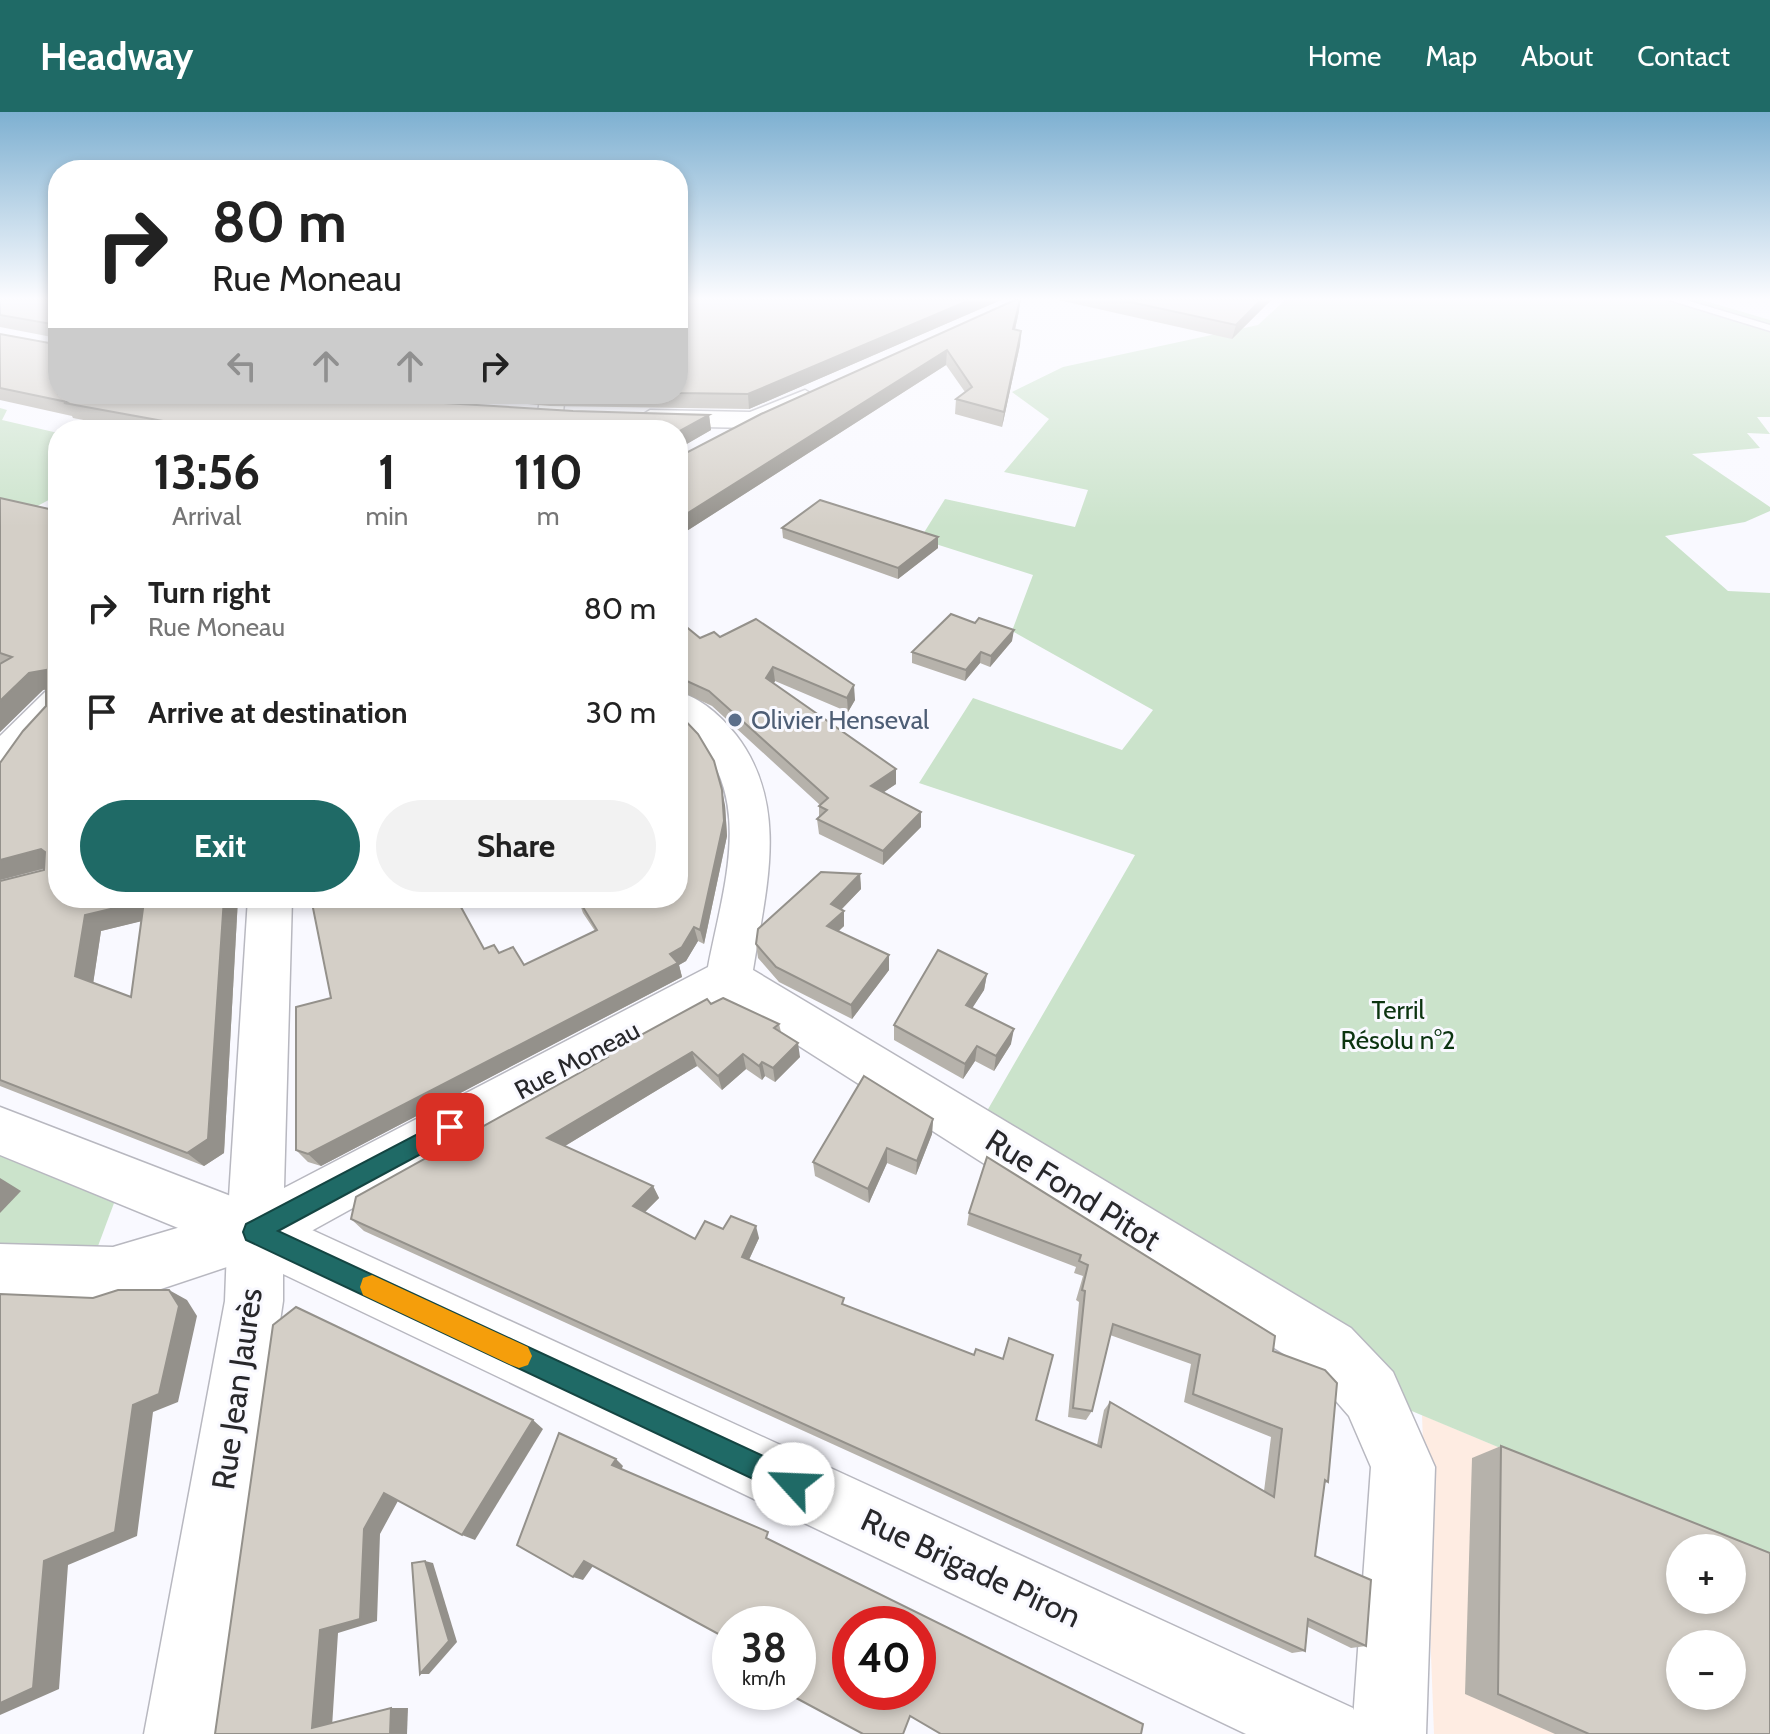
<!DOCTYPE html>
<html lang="en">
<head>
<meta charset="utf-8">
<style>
  :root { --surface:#fff; --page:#f2f2f2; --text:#222; --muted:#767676; --accent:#1f6a66 }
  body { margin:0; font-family:Cabin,sans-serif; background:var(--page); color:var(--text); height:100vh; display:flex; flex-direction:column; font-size:30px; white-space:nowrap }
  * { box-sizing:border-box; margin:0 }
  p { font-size:26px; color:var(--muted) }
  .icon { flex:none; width:44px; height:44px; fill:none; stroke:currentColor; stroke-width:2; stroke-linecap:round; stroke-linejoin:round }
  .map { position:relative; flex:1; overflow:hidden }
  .drawer { position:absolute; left:48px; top:308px; width:640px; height:488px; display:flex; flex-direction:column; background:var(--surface); border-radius:32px; box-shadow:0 4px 12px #0003 }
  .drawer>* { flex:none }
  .hud { position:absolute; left:48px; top:48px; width:640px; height:244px; border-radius:32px; box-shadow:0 4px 12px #0003; background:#fff; color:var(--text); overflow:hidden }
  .tools { position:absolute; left:1666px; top:1422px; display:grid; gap:16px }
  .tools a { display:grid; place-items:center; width:80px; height:80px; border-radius:50%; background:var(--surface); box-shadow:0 4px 12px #0003; font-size:40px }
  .speed { position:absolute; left:712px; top:1494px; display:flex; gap:16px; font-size:40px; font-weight:700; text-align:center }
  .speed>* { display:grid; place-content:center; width:104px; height:104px; border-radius:50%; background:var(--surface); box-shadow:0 4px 12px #0003; line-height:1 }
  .speed small { font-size:20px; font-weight:400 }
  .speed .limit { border:12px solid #d22; background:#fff; color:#111 }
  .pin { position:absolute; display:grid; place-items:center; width:68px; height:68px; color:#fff; margin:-34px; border-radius:16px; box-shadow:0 4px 12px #0006 }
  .me { position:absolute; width:88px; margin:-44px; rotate:295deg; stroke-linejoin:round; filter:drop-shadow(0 0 6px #0008) }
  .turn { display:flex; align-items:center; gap:28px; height:168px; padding:0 32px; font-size:36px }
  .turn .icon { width:104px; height:104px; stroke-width:2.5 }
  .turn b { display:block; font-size:56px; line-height:68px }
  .lanes { display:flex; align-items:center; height:76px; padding:0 32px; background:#0003; justify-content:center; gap:40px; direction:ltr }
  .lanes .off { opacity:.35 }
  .eta { display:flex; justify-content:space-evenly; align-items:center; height:136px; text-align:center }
  .eta b { font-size:48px; font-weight:700; line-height:56px }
  .cta { display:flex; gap:16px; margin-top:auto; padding:16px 32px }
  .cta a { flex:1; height:92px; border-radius:48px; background:var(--accent); color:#fff; font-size:32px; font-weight:700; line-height:92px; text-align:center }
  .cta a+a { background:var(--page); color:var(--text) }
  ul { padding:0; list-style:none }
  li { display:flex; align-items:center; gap:24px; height:104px; padding:0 32px }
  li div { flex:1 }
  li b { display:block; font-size:30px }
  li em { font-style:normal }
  header { display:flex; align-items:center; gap:48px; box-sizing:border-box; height:112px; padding:0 40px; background:var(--accent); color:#fff }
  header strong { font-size:38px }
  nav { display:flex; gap:44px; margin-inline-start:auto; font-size:28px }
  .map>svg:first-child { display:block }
  .commercial { fill:#feece2; fill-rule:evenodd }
  .green { fill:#cbe3cb }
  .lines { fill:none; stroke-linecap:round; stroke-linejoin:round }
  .lane-casing { stroke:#b8b8c0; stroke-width:3 }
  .street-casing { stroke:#b8b8c0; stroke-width:3 }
  .secondary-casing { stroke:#b8b8c0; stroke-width:3 }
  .lane { fill:#fff; fill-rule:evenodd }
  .street { fill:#fff; fill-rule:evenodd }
  .secondary { fill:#fff; fill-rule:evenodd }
  .wall { fill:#b6b2ab; fill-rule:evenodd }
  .shaded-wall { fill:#94918b }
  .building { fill:#d4cfc7; stroke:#94918b; stroke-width:2; fill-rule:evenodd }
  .route { fill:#1f6a66; stroke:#144542; stroke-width:2 }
  .slow { fill:#f59e0b }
  .service-dot { fill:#5c6f8a; stroke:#f9f9ff; stroke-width:3 }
  .labels { text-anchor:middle; stroke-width:6; stroke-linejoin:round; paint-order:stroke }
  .service-label { font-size:26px; fill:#4e5e75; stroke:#f9f9ff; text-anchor:start }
  .park-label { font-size:26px; fill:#0c3410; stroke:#f9f9ff }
  .street-label { font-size:26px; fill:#28282b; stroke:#f9f9ff }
  .near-street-label { font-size:32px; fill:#28282b; stroke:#f9f9ff }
</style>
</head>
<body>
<header>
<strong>Headway</strong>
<nav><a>Home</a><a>Map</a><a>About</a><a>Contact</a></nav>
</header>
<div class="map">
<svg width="1770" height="1622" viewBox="0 0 1770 1622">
  <rect width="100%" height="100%" fill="#f9f9ff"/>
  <path class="commercial" d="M1422 1303 1770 1449V1622H1434ZM1680 1436H1732V1488H1680ZM1680 1532H1732V1584H1680Z"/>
  <g class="green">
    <polygon points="1285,188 1702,188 1770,208 1770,305 1757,305 1770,322 1747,321 1760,336 1692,342 1770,395 1770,399 1745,410 1665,424 1728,479 1770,481 1770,1449 1371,1282 976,1018 1135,743 919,671 973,586 1122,638 1153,598 1012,519 1033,463 920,427 945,387 1075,415 1088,378 1004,360 1049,307 1012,280 1063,255 1258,213"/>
    <polygon points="0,296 7,298 2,308 58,321 58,373 48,379 58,383 0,414"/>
    <polygon points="0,1024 123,1067 98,1134 0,1131"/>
  </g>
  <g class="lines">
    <defs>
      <polygon id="lane" points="1669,188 1686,188 1770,213 1770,219"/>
      <g id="street">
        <polygon points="805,278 817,285 814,290 754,316 650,314 637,306 650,298 750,300"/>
        <polygon points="430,282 459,282 408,318 378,318"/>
        <polygon points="541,282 565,282 561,318 535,318"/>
        <polygon points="58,577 58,609 13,659 0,663 0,624 45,580"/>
        <path d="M678 580C701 586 721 604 736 623 790 693 766 777 753 858L1351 1216 1393 1260 1435 1355 1426 1622H1352L1371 1355 1349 1304 1309 1258 728 889 275 1139 113 1193 0 1188V1132L113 1135 228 1101 248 786H292L284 1076 708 855C725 767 759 675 678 609Z"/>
      </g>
      <polygon id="secondary" points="0,995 275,1101 1353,1596 1364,1622 1246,1622 283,1162 283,1189 218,1622 144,1622 225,1189 227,1136 0,1043"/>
    </defs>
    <use href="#lane" class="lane-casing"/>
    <use href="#street" class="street-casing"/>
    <use href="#secondary" class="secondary-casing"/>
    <use href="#lane" class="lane"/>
    <use href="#street" class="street"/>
    <use href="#secondary" class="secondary"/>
  </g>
  <g class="wall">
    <polygon points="0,188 58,188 58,282 427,290 573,299 709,303 711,318 678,337 678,318 136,318 73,306 72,304 0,288 0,222 49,231 52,228 52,225 0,215"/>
    <polygon points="678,188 1001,188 749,297 550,294 416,282 678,282"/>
    <polygon points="1058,188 1271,188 1232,227"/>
    <polygon points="1019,199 1015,217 1021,219 1020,233 1002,315 955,302 956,287 965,280 946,253 682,422 678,414 678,345"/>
    <path d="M0 386 238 786 224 1041 204 1054 0 974V769L44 758V757L0 768V651L46 594V577L43 578 0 620ZM141 809 131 885 93 871 101 819Z"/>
    <polygon points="782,416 938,425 938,436 898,467 783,426"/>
    <polygon points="678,508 700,526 720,525 855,588 848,600 775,569 774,571 896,672 883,680 921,715 883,753 819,722 817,707 819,705 819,694 820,693 712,594 678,578"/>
    <polygon points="1012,529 990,555 980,551 965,569 912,551 912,540"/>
    <polygon points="725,693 727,724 704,832 698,829 686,849 679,853 682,865 321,1054 308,1050 296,1038 331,886 484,837 499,841 524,853 595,819 583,801 578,787 678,786"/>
    <polygon points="860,762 861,777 841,798 844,799 844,814 839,819 889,858 852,907 779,870 758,846 756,832"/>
    <polygon points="987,862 984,878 972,896 1011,932 994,959 975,949 963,967 894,928 894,913"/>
    <polygon points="711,892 779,912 781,920 800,945 775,970 765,964 762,968 746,957 722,978 697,954 565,1034 653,1074 659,1086 645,1100 695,1127 723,1117 759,1126 749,1148 845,1193 1036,1308 1097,1333 1104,1298 1110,1290 1264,1379 1271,1325 1184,1290 1191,1252 1110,1223 1092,1299 1086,1308 1068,1305 1079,1190 1076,1188 1083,1164 1074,1161 1076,1155 967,1113 969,1101 987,1045 1273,1239 1328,1370 1325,1371 1315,1444 1366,1534 1351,1536 1308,1515 1305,1539 1292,1541 364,1119 351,1107"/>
    <polygon points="933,1007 932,1022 916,1063 887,1051 869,1091 815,1064 813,1050"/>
    <polygon points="1501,1334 1770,1622 1555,1622 1465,1582 1472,1346"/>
  </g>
  <g class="shaded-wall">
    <polygon points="970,188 1001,188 749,297 748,282"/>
    <polygon points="1020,188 1019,199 1012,231 1013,217"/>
    <polygon points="1261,188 1271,188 1232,227 1236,213"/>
    <polygon points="1021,219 1020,233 1002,315 1004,300"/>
    <polygon points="947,238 946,253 682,422 680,406"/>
    <polygon points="709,303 711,318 678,337 678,320"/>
    <polygon points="938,425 938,436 898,467 898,456"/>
    <polygon points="1014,518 1012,529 990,555 991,544"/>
    <polygon points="981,540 980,551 965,569 966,558"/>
    <polygon points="773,555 775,569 768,581 766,566"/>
    <polygon points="46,558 58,575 43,578 0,620 0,589 29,561"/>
    <polygon points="854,573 855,588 848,600 847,586"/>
    <polygon points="896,657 896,672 871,689 871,674"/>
    <polygon points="722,678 725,693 727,724 704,832 700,818"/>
    <polygon points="921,700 921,715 883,753 883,739"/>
    <polygon points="41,737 57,753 0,768 0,748"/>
    <polygon points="860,762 861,777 832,807 831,792"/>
    <polygon points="224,786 238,786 224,1041 204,1054 187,1041"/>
    <polygon points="144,789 159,805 101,819 92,879 75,864 85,803"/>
    <polygon points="844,799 844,814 828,828 827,814"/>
    <polygon points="694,815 698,829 686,849 679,853 682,865 321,1054 308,1042 670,842"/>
    <polygon points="889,843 889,858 852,907 851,893"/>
    <polygon points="987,862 984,878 964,909 966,893"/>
    <polygon points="1014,917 1011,932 994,959 996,944"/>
    <polygon points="798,931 800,945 775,970 773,956"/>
    <polygon points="977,934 975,949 963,967 965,952"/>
    <polygon points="692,940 697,954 555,1040 547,1026"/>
    <polygon points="743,942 746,957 722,978 718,964"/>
    <polygon points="762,950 765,964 762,968 759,954"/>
    <polygon points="933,1007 932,1022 916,1063 917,1049"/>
    <polygon points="887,1036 887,1051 869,1091 868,1077"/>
    <polygon points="0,1066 21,1079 0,1101"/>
    <polygon points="653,1074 659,1086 639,1106 633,1094"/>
    <polygon points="756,1114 759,1126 745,1156 742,1145"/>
    <polygon points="169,1178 187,1188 197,1204 178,1290 153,1300 137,1424 68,1453 59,1577 0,1603 0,1591 44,1449 133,1293"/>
    <polygon points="533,1308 543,1317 475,1428 462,1423"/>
    <polygon points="616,1347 623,1354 620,1360 612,1353"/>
    <polygon points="384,1381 399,1387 380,1422 377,1509 338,1521 332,1615 312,1616 320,1518 364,1417"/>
    <polygon points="425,1449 433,1451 457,1530 429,1562 420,1562"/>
    <polygon points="584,1449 593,1454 583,1468 573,1465"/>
    <polygon points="391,1596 408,1596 407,1622 390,1622"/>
  </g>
  <g class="building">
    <polygon points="0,188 58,188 58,282 367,282 427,290 573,299 709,303 678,320 678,318 160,318 174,311 64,291 67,290 0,276 0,222 49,231 52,228 52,212 0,203"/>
    <polygon points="678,188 970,188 748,282 678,281"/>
    <polygon points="1015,188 1020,188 1013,217 1021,219 1004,300 956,287 972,275 947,238 680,406 678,403 678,345 761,302"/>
    <polygon points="1121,188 1261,188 1236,213"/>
    <path d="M0 386 58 399V786H224L208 1027 187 1041 0 968V769L44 758 45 740 41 737 0 748V651L23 619 46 594V558L29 561 0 589V552L12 545 0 541ZM144 789 131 885 75 864 85 803Z"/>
    <polygon points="820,388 938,425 898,456 782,416"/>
    <polygon points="951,502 975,511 979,506 1014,518 991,544 981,540 966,558 912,540"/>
    <polygon points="756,507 854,573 847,586 773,555 766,566 896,657 871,674 921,700 883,739 817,707 827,698 819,694 828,686 709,579 678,565 678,508 700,526 714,520 720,525"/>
    <polygon points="678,601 698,622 714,649 722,678 724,709 700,818 694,815 682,835 670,842 678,851 308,1042 296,1038 296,895 331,886 311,786 456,786 484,837 494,833 499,841 513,835 524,853 597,818 578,787 580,786 678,786"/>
    <polygon points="821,760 860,762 831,792 844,799 827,814 889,843 851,893 776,855 756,832 758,817"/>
    <polygon points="938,838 987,862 966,893 1014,917 996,944 977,934 965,952 894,913"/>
    <polygon points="723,886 779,912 774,916 798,931 773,956 762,950 759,954 743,942 718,964 692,940 547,1026 653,1074 633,1094 695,1127 705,1109 723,1117 731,1104 756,1114 742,1145 844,1186 842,1192 974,1243 976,1237 1003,1247 1009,1226 1053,1243 1036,1308 1101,1335 1110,1290 1274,1385 1282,1317 1193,1282 1200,1243 1113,1212 1092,1299 1073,1296 1085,1179 1082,1178 1088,1153 1079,1149 1081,1143 969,1101 987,1045 1275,1224 1273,1239 1325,1258 1337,1271 1328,1370 1325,1368 1315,1444 1371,1468 1366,1534 1308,1507 1305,1539 351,1107 356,1085 608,945 606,942 707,887 711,892"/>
    <polygon points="864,964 933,1007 917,1049 887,1036 868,1077 813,1050"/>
    <polygon points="118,1178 169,1178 179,1194 159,1282 133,1293 115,1420 44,1449 33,1576 0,1591 0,1182 93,1186"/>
    <polygon points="296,1195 533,1308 462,1423 384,1381 364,1417 360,1507 320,1518 312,1616 391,1596 390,1622 215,1622 273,1213"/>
    <path d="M559 1321 616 1347 612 1353 768 1420 766 1426 1143 1612 1141 1622H941L910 1604 903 1622H863L785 1580H798V1512H730V1546L718 1539 724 1525 584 1449 573 1465 517 1433ZM850 1512H918V1580H850Z"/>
    <path d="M1501 1334 1770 1441V1622H1589L1498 1582ZM1680 1436H1732V1488H1680ZM1680 1532H1732V1584H1680Z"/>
    <polygon points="425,1449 449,1529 420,1562 412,1451"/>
  </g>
  <linearGradient id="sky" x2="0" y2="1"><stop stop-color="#7eb0d1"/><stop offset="0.45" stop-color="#fcfcff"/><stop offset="1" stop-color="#fcfcff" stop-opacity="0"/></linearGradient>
  <rect width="1770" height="415" fill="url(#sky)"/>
  <polygon class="route" points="450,1005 458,1008 461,1015 458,1022 278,1119 802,1362 806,1372 802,1381 793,1385 783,1381 246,1128 243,1120 246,1112"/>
  <polygon class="slow" points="372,1163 528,1235 532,1244 528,1253 519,1256 511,1253 363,1183 360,1175 363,1166"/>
  <circle class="service-dot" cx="735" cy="608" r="8"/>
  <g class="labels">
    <g class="service-label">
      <text x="751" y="617">Olivier Henseval</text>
    </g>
    <g class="park-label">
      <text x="1398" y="907">Terril<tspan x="1398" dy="30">Résolu n°2</tspan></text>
    </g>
    <g class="street-label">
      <text transform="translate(577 948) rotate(-28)" y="9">Rue Moneau</text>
    </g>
    <g class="near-street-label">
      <text transform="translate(1073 1078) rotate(32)" y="11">Rue Fond Pitot</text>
      <text transform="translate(237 1277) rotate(-82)" y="11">Rue Jean Jaurès</text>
      <text transform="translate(971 1456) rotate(25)" y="11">Rue Brigade Piron</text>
    </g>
  </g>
</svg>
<div class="tools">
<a>+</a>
<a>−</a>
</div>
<div class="speed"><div>38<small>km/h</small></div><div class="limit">40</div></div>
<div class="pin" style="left:450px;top:1015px;background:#d93025"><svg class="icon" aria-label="arrive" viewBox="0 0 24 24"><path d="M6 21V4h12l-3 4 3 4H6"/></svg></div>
<svg class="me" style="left:793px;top:1372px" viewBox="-20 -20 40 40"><circle r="19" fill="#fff"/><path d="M0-13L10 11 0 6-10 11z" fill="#1f6a66"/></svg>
<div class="hud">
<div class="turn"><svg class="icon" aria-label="right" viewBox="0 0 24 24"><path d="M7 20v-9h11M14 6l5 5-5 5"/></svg><div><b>80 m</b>Rue Moneau</div></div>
<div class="lanes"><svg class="icon off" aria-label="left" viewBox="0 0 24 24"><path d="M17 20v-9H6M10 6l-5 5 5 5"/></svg><svg class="icon off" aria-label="ahead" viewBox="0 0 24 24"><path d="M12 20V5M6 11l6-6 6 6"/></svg><svg class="icon off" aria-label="ahead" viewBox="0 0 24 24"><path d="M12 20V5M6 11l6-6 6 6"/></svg><svg class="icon" aria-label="right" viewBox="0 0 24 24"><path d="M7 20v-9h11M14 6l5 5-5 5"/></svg></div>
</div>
<section class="drawer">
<div class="eta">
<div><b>13:56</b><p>Arrival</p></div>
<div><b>1</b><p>min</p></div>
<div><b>110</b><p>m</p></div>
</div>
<ul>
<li><svg class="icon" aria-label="right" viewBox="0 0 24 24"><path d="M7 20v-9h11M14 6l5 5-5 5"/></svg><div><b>Turn right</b><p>Rue Moneau</p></div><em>80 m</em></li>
<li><svg class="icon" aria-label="arrive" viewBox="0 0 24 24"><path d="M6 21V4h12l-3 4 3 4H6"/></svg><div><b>Arrive at destination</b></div><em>30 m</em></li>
</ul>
<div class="cta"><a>Exit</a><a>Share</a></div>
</section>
</div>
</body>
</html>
